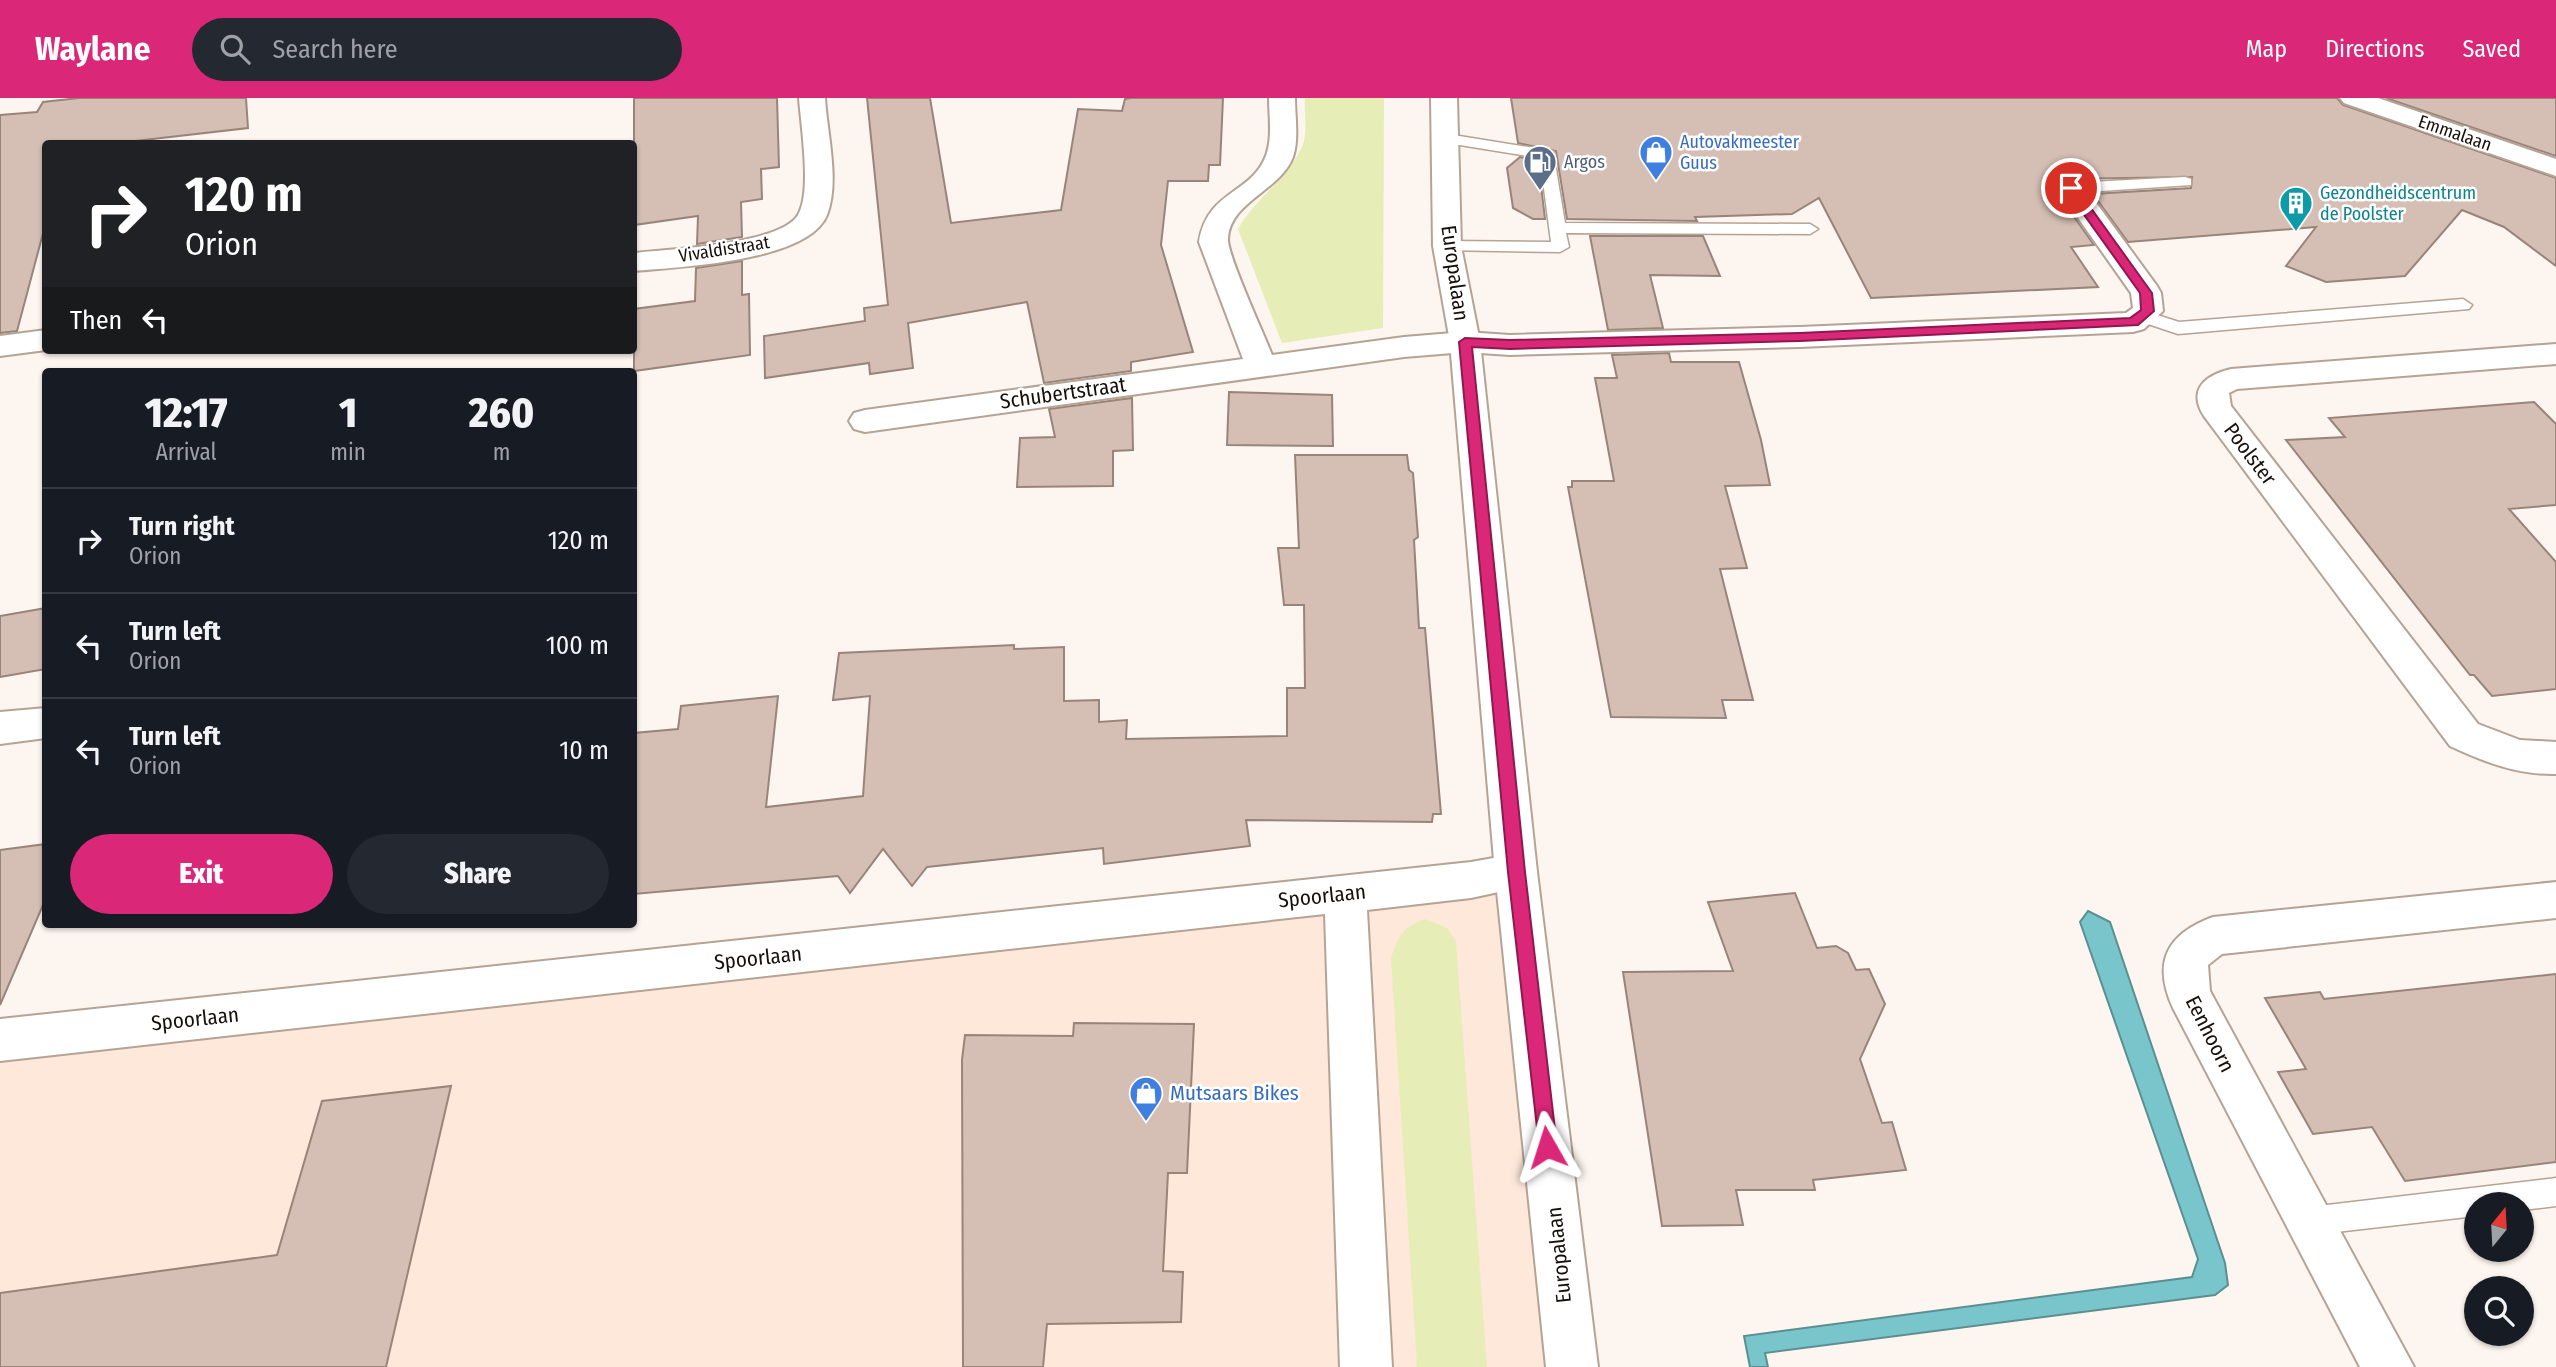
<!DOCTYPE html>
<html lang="en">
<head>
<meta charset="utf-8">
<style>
  :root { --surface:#171b24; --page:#242831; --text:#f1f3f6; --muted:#9ea1a6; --line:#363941; --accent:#db2777 }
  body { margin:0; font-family:"Fira Sans Condensed",sans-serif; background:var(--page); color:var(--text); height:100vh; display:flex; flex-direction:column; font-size:26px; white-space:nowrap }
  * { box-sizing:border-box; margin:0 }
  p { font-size:23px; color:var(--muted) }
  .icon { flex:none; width:38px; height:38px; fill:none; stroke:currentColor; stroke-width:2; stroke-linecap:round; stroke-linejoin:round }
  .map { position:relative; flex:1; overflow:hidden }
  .sheet { position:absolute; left:42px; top:270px; width:595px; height:560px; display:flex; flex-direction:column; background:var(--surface); border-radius:7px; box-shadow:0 2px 5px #0004 }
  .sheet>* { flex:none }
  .hud { position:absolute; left:42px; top:42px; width:595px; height:214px; border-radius:7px; box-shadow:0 2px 5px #0004; background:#202124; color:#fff; overflow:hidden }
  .needle { width:46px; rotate:18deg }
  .buttons { position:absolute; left:2464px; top:1094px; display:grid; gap:14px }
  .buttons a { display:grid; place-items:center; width:70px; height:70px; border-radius:50%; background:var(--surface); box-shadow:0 2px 5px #0004; font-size:35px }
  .pin { position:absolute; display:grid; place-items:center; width:60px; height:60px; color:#fff; margin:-30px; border:4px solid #fff; border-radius:50%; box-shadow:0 2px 7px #0007 }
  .me { position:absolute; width:77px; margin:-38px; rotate:354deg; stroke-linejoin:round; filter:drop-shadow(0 0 5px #0008) }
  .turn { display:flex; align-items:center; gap:24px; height:147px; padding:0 28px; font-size:32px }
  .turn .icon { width:91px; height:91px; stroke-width:2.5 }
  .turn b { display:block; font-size:49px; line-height:60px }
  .then { display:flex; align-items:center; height:66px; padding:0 28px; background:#0003; gap:14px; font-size:26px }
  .eta { display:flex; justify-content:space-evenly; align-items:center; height:119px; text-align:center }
  .eta b { font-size:42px; font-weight:800; line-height:49px }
  .cta { display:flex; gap:14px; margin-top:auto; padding:14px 28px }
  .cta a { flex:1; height:80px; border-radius:42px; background:var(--accent); color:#fff; font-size:28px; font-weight:800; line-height:80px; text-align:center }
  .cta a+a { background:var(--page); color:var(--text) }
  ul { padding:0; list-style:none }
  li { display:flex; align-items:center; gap:21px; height:105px; padding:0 28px; border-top:2px solid var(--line) }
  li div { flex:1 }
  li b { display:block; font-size:26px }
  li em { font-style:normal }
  header { display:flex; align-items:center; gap:42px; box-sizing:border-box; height:98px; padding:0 35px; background:var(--accent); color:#fff }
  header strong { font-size:33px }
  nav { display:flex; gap:38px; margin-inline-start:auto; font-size:24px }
  .search { width:490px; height:63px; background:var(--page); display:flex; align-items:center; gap:18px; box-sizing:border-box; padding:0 24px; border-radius:38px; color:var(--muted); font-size:26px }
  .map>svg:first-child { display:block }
  .industrial { fill:#fee8da }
  .green { fill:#e7edb6 }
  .water { fill:#78c6cb; stroke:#5b8f91; stroke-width:2 }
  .building { fill:#d5bfb5; stroke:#99847a; stroke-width:2 }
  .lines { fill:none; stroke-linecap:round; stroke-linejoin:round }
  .service-casing { stroke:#b5a395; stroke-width:3 }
  .minor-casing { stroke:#b5a395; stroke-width:4 }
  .secondary-casing { stroke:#b5a395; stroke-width:4 }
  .service { fill:#fff; fill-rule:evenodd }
  .minor { fill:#fff; fill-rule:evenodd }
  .secondary { fill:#fff; fill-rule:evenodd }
  .route { fill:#db2777; stroke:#8e194d; stroke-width:2 }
  .labels { text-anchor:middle; stroke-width:5; stroke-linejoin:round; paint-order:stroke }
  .far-street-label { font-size:18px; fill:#16100b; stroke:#fff }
  .far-shop-label { font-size:18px; fill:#366cbe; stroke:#fff; text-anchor:start }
  .far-service-label { font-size:18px; fill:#4e5e75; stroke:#fff; text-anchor:start }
  .far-culture-label { font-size:18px; fill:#0d838f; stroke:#fff; text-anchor:start }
  .street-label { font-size:21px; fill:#16100b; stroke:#fff }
  .shop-label { font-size:21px; fill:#366cbe; stroke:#fff; text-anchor:start }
</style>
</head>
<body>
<header>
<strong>Waylane</strong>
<div class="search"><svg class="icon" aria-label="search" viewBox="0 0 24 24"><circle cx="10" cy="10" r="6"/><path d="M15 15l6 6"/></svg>Search here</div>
<nav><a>Map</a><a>Directions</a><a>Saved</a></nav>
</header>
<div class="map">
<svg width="2556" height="1269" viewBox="0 0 2556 1269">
  <rect width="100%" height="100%" fill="#fdf5ef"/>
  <polygon class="industrial" points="1505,772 1565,1269 0,1269 0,947"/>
  <g class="green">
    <path d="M1305 0H1384L1383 230 1282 245 1238 131C1255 101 1287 80 1302 49 1308 36 1304 14 1305 0Z"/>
    <path d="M1425 821 1447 830 1456 843 1487 1269H1417L1391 860C1398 838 1403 829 1425 821Z"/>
  </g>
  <polygon class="water" points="2088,813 2110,824 2225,1165 2228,1187 2215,1197 1765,1255 1768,1269 1750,1269 1744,1238 2192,1179 2198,1161 2080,824"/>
  <g class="building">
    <polygon points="79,0 246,0 248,30 109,46 46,46 46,124 17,233 0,235 0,17 37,14 43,4"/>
    <polygon points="634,0 777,0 779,69 761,71 762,101 741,104 742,139 697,146 698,118 634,127"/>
    <polygon points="867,0 930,0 951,125 1061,112 1078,11 1122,13 1125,1 1131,0 1223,0 1220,67 1209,67 1208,83 1168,83 1161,147 1193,254 1131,264 1131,273 1044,285 1027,204 908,225 913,270 870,276 869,265 765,280 764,238 865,223 864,210 888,207"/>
    <polygon points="1511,0 2337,0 2343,7 2556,80 2556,168 2504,129 2462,112 2405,178 2326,184 2286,168 2316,129 2128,144 2093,96 2191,90 2192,79 2061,81 2055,92 2094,147 2071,149 2098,189 1871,200 1819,100 1792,116 1695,119 1697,123 1567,121 1556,53 1518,45"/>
    <polygon points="2386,0 2556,0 2556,58"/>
    <polygon points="1520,59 1538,62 1545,121 1533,121 1513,110 1507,70"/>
    <polygon points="1590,138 1703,138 1720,178 1650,177 1663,230 1608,232"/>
    <polygon points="742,163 742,197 749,196 750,257 634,273 634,211 695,203 696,170"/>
    <polygon points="1669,255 1671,264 1739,264 1761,342 1770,387 1725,388 1747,470 1720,471 1753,602 1722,602 1726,620 1611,619 1568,389 1572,389 1572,383 1614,383 1595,280 1617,280 1612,257"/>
    <polygon points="1229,294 1332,297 1333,348 1227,347"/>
    <polygon points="1132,300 1133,352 1113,353 1113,388 1017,389 1020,340 1055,339 1049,311"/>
    <polygon points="2534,304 2556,326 2556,407 2509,411 2556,464 2556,591 2492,598 2474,577 2470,577 2286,342 2345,339 2329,320"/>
    <polygon points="1295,357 1407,357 1409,372 1413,375 1418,439 1414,442 1419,530 1425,530 1441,716 1433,716 1432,724 1246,722 1250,748 1104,766 1103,750 927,769 912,788 883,751 850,795 838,778 634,796 634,635 678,631 681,608 778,598 766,709 863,698 870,598 833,602 839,555 1014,547 1014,551 1064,549 1064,603 1099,602 1099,624 1127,622 1126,641 1287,638 1287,590 1305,590 1304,507 1284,507 1278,450 1299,450"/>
    <polygon points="46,510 46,571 0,579 0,518"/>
    <polygon points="46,746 46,800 0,907 0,752"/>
    <polygon points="1795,795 1817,850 1836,848 1848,855 1856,872 1869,871 1885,906 1860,961 1882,1025 1892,1024 1906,1072 1813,1082 1815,1092 1736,1092 1743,1127 1662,1128 1623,874 1733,873 1708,804"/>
    <polygon points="2556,876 2556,1064 2405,1083 2372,1029 2313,1036 2278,974 2306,971 2265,900 2320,894 2324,901"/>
    <polygon points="1074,925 1194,926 1187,1075 1168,1075 1163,1173 1183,1174 1181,1224 1047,1226 1043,1269 963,1269 962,962 965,937 1073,938"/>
    <polygon points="451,988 386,1269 0,1269 0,1195 277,1157 322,1003"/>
  </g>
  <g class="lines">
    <defs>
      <g id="service">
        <polygon points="1447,36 1553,53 1565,125 1810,126 1818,131 1810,136 1566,135 1569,149 1560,154 1441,152 1438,148 1441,144 1447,143 1551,144 1540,60 1441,44 1441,38"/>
        <polygon points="2185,79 2191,81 2191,87 2071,95 2063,90 2071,85"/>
        <polygon points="2463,201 2472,207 2469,211 2178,236 2136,222 2133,218 2142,212 2179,224"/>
        <polygon points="2556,1080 2556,1108 2522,1112 2522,1106 2476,1106 2476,1118 2310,1137 2300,1133 2296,1123 2300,1113 2310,1109"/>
      </g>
      <g id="minor">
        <path d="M799 0H825C827 35 840 83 827 117 808 164 678 169 634 173V155C668 151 780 147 798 117 812 94 801 28 799 0Z"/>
        <path d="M1269 0H1295C1295 19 1299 41 1293 59 1280 93 1229 104 1228 141 1227 157 1264 236 1272 257L1404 239 1465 234 1510 237 1800 229 2126 215 2133 210 2131 195 2057 90 2061 84H2081L2157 188 2161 195 2163 213 2144 231 2133 234 1800 249 1510 257 1465 254 1404 259 865 334 854 331 849 323 854 315 865 312 1243 261 1199 144C1207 93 1250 96 1265 60 1273 42 1269 19 1269 0Z"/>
        <polygon points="2340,0 2378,0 2556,61 2556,78 2344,5"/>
        <polygon points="46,232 46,252 0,258 0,238"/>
        <path d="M2556 246V266L2237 291 2229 295 2231 308 2478 626 2520 642 2556 644V676C2518 677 2484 664 2450 648L2204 318C2187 291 2206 277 2231 271Z"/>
        <polygon points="46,610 46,640 0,646 0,614"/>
        <polygon points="1516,756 1531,761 1537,774 1531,787 1471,800 1367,812 1392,1269 1340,1269 1325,816 0,963 0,921 1471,764"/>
        <path d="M2556 784V820L2222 856 2208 867 2210 893 2414 1269H2360L2173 910C2152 864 2167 836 2213 819Z"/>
      </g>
      <polygon id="secondary" points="1431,0 1457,0 1461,148 1480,244 1537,774 1598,1269 1546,1269 1495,774 1450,244 1433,148"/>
    </defs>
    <use href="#service" class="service-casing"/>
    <use href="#minor" class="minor-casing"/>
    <use href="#secondary" class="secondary-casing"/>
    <use href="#service" class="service"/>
    <use href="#minor" class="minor"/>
    <use href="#secondary" class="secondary"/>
  </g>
  <polygon class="route" points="2067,88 2075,88 2152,195 2154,213 2138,227 1800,243 1510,251 1472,249 1525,774 1557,1049 1554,1056 1547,1059 1540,1056 1508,774 1459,244 1465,240 1510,242 1800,235 2130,220 2141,212 2140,195 2065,90"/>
  <defs>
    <symbol id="shop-pin" viewBox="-11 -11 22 30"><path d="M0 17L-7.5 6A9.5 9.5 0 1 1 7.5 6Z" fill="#3f7fe0" stroke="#fff"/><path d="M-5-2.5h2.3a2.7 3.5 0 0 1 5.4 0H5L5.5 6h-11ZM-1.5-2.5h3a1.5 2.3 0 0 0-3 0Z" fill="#fff"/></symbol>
    <symbol id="fuel-pin" viewBox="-11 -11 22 30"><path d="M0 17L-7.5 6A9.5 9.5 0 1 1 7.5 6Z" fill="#5c6f8a" stroke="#fff"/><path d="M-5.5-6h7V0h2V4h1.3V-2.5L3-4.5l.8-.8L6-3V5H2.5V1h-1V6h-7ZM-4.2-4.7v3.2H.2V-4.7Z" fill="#fff"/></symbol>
    <symbol id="building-pin" viewBox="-11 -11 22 30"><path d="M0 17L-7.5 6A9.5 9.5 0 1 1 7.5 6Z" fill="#0f9aa8" stroke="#fff"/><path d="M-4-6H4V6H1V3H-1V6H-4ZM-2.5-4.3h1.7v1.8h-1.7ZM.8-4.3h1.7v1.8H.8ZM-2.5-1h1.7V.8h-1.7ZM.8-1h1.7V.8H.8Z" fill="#fff"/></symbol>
  </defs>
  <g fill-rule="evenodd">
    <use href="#shop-pin" x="1637" y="35" width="38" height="52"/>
    <use href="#fuel-pin" x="1521" y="45" width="38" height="52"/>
    <use href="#building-pin" x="2277" y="86" width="38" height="52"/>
    <use href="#shop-pin" x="1127" y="976" width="38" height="52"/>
  </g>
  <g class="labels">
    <g class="far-street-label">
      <text transform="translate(2455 35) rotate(19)" y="6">Emmalaan</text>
      <text transform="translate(724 151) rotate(-9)" y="6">Vivaldistraat</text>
    </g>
    <g class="far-shop-label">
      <text x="1680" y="50">Autovakmeester<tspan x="1680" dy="21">Guus</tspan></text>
    </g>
    <g class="far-service-label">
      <text x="1564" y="70">Argos</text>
    </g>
    <g class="far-culture-label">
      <text x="2320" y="101">Gezondheidscentrum<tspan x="2320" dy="21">de Poolster</tspan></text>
    </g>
    <g class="street-label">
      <text transform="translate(1455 175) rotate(82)" y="7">Europalaan</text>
      <text transform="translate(1063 295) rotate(-8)" y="7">Schubertstraat</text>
      <text transform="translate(2250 356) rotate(53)" y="7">Poolster</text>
      <text transform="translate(1322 798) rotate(-6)" y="7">Spoorlaan</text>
      <text transform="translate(758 860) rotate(-6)" y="7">Spoorlaan</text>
      <text transform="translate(195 921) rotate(-6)" y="7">Spoorlaan</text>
      <text transform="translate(2210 936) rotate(63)" y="7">Eenhoorn</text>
      <text transform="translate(1559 1157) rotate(-96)" y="7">Europalaan</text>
    </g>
    <g class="shop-label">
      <text x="1170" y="1002">Mutsaars Bikes</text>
    </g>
  </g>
</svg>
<div class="buttons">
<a><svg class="needle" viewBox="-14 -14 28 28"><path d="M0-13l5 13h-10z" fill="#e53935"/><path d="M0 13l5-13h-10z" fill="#9ea1a6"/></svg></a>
<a><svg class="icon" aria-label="search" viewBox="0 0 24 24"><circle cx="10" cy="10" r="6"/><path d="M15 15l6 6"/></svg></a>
</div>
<div class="pin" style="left:2071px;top:90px;background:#d93025"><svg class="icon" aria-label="arrive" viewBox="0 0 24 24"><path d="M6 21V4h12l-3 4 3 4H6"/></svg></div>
<svg class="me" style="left:1547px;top:1049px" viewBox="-20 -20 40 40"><path d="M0-17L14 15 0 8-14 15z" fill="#db2777" stroke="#fff" stroke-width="4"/></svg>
<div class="hud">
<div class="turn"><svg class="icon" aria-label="right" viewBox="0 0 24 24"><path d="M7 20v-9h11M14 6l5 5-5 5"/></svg><div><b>120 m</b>Orion</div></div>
<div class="then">Then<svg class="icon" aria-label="left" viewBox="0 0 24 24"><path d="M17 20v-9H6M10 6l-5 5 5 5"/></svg></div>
</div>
<section class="sheet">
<div class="eta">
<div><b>12:17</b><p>Arrival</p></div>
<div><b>1</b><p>min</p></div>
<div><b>260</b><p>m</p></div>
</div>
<ul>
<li><svg class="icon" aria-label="right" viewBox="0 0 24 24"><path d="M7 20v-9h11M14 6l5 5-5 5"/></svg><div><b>Turn right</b><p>Orion</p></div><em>120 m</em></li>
<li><svg class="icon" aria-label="left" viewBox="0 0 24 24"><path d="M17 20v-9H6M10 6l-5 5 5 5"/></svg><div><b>Turn left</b><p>Orion</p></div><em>100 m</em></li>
<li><svg class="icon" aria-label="left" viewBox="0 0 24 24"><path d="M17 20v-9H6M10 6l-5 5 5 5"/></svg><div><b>Turn left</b><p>Orion</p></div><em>10 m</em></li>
</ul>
<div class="cta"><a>Exit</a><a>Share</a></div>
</section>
</div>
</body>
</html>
